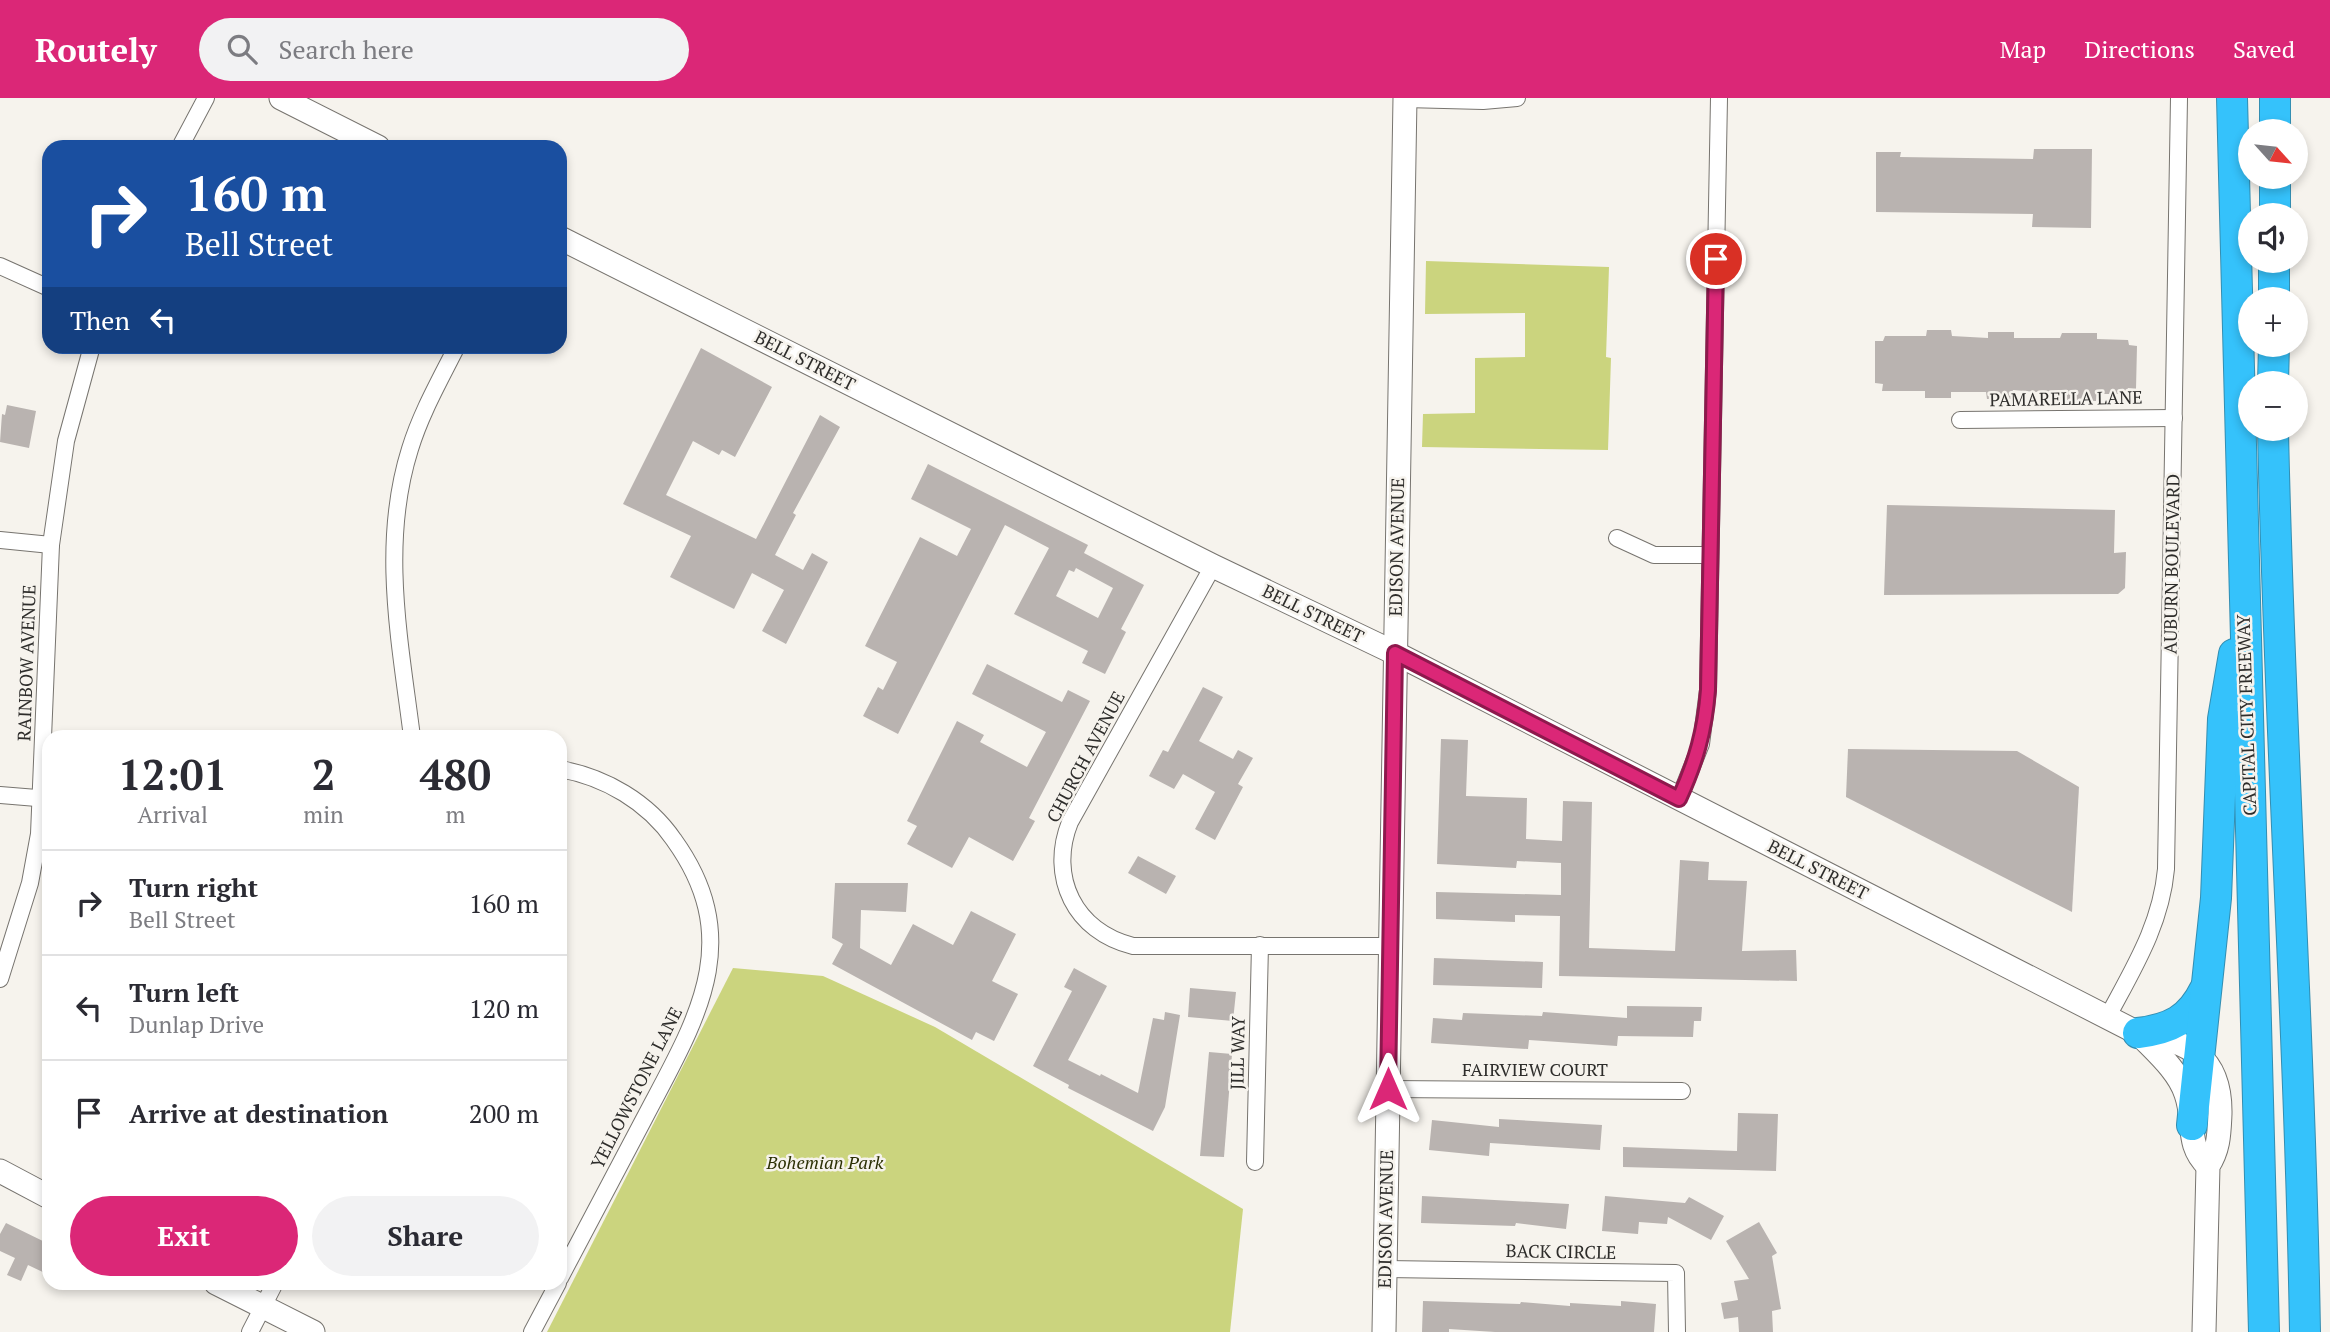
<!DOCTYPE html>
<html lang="en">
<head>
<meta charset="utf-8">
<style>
  :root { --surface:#fff; --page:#f2f2f3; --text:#2b2b33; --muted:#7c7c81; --line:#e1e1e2; --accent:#db2777 }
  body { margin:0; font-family:"PT Serif",serif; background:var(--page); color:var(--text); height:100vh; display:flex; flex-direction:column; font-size:26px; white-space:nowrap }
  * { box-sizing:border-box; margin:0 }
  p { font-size:23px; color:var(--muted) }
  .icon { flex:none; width:38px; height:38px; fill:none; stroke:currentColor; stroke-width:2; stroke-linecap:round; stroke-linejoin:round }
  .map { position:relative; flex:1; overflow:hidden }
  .drawer { position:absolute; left:42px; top:632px; width:525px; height:560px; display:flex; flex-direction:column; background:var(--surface); border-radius:21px; box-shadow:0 4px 10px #0003 }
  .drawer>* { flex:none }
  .hud { position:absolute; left:42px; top:42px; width:525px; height:214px; border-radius:21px; box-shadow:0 4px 10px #0003; background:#1a4fa0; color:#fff; overflow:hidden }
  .needle { width:46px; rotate:117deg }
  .controls { position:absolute; left:2238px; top:21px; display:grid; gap:14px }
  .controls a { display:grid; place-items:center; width:70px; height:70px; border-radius:50%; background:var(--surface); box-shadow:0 4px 10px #0003; font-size:35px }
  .pin { position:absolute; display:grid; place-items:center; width:60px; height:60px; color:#fff; margin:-30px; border:4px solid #fff; border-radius:50%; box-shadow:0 2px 7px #0007 }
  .me { position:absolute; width:77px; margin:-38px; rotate:0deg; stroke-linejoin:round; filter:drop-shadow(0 0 5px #0008) }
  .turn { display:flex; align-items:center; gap:24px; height:147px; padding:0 28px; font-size:32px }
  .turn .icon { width:91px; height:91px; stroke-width:2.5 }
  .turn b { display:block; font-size:49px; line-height:60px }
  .then { display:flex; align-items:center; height:66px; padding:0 28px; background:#0003; gap:14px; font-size:26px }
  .eta { display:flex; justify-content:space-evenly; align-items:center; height:119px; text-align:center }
  .eta b { font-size:42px; font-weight:700; line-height:49px }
  .primary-button { display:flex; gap:14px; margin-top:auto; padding:14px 28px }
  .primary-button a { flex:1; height:80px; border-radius:42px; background:var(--accent); color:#fff; font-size:28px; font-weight:700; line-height:80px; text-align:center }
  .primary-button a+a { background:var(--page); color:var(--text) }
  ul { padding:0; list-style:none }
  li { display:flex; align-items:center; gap:21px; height:105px; padding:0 28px; border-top:2px solid var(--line) }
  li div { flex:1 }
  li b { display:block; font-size:26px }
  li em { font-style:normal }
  header { display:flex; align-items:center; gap:42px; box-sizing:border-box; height:98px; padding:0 35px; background:var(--accent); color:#fff }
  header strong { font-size:33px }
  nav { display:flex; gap:38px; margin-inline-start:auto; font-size:24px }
  .search { width:490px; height:63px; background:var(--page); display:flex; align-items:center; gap:18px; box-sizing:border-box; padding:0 24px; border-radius:38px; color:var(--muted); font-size:26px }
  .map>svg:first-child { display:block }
  .green { fill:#cbd47e }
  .building { fill:#b9b3b0; fill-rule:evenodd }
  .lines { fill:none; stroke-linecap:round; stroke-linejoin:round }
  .street-casing { stroke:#77746f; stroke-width:18 }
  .secondary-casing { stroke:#77746f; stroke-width:25 }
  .highway-casing { stroke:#338eb2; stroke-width:32 }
  .street { stroke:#fff; stroke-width:16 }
  .secondary { stroke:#fff; stroke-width:23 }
  .highway { stroke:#35c2fb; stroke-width:30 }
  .route-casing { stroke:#8e194d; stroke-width:18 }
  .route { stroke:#db2777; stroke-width:12 }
  .labels { text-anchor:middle; stroke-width:5; stroke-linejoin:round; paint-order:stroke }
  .street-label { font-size:18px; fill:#2e2d2b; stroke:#f6f3ed }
  .park-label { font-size:18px; font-style:italic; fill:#2c3004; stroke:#f6f3ed }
</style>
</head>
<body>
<header>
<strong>Routely</strong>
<div class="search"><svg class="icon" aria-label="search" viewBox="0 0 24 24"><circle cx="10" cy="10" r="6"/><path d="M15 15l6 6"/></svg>Search here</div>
<nav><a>Map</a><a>Directions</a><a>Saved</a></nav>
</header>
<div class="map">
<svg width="2330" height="1234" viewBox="0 0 2330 1234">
  <rect width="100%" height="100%" fill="#f6f3ed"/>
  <g class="green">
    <polygon points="1426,163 1609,169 1606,259 1611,260 1608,352 1422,349 1423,316 1475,315 1475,260 1525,259 1525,215 1425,216"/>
    <polygon points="733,870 823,878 935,929 1243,1111 1230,1234 547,1234"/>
  </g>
  <g class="building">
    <polygon points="2034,51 2092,51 2091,130 2032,129 2033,116 1876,114 1876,54 1901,54 1900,59 2033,61"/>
    <polygon points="1927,232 1951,232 1952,238 1988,240 1988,234 2014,234 2014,240 2060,240 2062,235 2097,235 2097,241 2128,242 2129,247 2137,248 2136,291 2128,290 2127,296 2097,296 2096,303 2060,302 2060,296 2013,292 2011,301 1987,301 1986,294 1951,294 1951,300 1925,300 1925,293 1882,293 1883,286 1875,285 1875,243 1883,243 1885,238 1926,238"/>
    <polygon points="701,250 772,289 735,359 722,352 719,357 693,343 666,397 756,441 820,317 840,329 793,415 796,417 775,457 803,472 812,455 828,464 786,546 762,533 784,492 752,475 734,511 670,479 691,438 623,406"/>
    <polygon points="7,307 36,313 29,350 0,344 2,316 5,317"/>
    <path d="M928 366 1088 447 1084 455 1144 487 1121 531 1126 534 1105 576 1082 565 1088 553 1014 516 1049 450 1005 427 898 636 863 618 878 589 883 592 897 564 865 548 920 439 957 458 971 431 911 401ZM1076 470 1113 490 1098 520 1056 498 1069 472 1074 474Z"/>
    <polygon points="1887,407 2115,412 2114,455 2126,454 2125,490 2118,496 1884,497"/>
    <polygon points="987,566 1062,604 1068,592 1090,603 1029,720 1035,723 1013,763 969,739 952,770 907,746 917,728 907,723 957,623 984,637 980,644 1027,669 1046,634 972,596"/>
    <polygon points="1203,589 1223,599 1199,643 1233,661 1238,652 1253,660 1238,686 1243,689 1215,742 1195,731 1215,694 1183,676 1174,691 1149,678 1163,652 1168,654"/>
    <polygon points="1441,641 1468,642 1466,698 1527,700 1526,741 1562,743 1563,703 1592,704 1589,850 1675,853 1680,762 1709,764 1708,782 1747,783 1742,853 1796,852 1797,883 1559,878 1560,818 1515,817 1515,824 1436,821 1436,794 1561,797 1561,765 1517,763 1516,770 1437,766"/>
    <polygon points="1848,651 2017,653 2079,689 2072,814 1846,699"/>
    <polygon points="1138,758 1176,778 1166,796 1128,775"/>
    <polygon points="835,785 908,785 906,814 861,812 860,850 891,867 913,826 953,847 971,813 1016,836 992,883 1018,896 994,943 976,934 972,942 832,866 843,846 832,840"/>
    <polygon points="1434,860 1543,864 1542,890 1433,887"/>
    <polygon points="1074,870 1107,888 1068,962 1100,978 1101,976 1138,995 1153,920 1164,922 1165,914 1180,917 1165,1009 1153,1033 1068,990 1069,987 1033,968 1072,893 1064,889"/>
    <polygon points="1190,890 1236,894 1233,923 1188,919"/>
    <polygon points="1627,908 1702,909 1701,923 1694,923 1693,939 1618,938 1617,948 1529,942 1528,951 1431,945 1433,920 1462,922 1463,915 1542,918 1543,914 1627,920"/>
    <polygon points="1209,954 1232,956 1224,1059 1200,1058"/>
    <polygon points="1738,1015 1778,1016 1776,1073 1623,1069 1623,1049 1737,1053"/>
    <polygon points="1499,1021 1602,1027 1600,1052 1490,1045 1489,1058 1429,1052 1432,1022 1499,1029"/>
    <polygon points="1422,1098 1569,1106 1566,1131 1516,1125 1515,1128 1421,1125"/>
    <polygon points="1605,1098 1685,1105 1689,1099 1724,1118 1711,1142 1668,1119 1667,1126 1639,1124 1638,1136 1602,1133"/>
    <polygon points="1759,1124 1777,1155 1772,1158 1781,1211 1772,1213 1773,1234 1739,1234 1738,1219 1724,1221 1721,1205 1738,1202 1734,1183 1749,1181 1726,1143"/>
    <polygon points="6,1125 49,1146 49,1177 28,1167 21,1183 7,1177 15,1160 0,1153 0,1136"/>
    <polygon points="1423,1203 1520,1206 1521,1204 1570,1208 1570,1205 1621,1208 1621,1203 1656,1206 1654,1234 1495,1234 1449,1231 1449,1234 1422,1234"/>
  </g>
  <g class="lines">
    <defs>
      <g id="street">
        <polyline points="1405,1 1483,3 1517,0"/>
        <polyline points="180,49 206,0"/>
        <polyline points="0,168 49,190"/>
        <polyline points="1960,322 2174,320"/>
        <polyline points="1617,440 1654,457 1710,457"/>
        <polyline points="0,442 51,447"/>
        <path d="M1213 468 1070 724C1048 779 1075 834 1133 848H1388"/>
        <path d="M412 639C400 543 380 446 410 351 421 315 440 282 457 248"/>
        <path d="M560 671C605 679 648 704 674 742 748 845 694 925 644 1021 616 1074 588 1127 560 1180"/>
        <polyline points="0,697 49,701"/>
        <polyline points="1679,701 1701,646 1708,592 1719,0"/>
        <polyline points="0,881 30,785 39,736 51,447 66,343 92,248"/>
        <path d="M2107 920C2133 871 2161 827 2166 771L2179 0"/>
        <polyline points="1388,991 1682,993"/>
        <polyline points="1255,1064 1260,847"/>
        <polyline points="1386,1171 1676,1175 1677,1234"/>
        <polyline points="250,1234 275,1185"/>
        <polyline points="532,1234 558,1185"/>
      </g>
      <g id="secondary">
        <polyline points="281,0 378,49"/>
        <path d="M560 140 1213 468 1395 555 2138 935C2189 943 2221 959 2220 1016 2219 1036 2219 1051 2208 1068L2204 1234"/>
        <path d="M2138 935C2155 953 2178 972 2186 996 2196 1024 2185 1046 2208 1068"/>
        <polyline points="0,1073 49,1099"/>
        <polyline points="216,1185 313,1234"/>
        <polyline points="1384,1234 1405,0"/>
      </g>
      <g id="highway">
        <polyline points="2232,0 2264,1234"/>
        <polyline points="2275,33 2275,0"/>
        <polyline points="2275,117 2275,79"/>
        <polyline points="2274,201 2274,163"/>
        <polyline points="2273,285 2274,247"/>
        <path d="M2273 331C2279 632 2300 933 2305 1234"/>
        <path d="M2138 935C2170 931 2190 922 2205 891"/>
        <polyline points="2192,1027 2216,800 2223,621 2234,556"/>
      </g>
    </defs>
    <use href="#street" class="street-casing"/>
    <use href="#secondary" class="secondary-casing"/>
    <use href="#highway" class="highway-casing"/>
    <use href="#street" class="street"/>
    <use href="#secondary" class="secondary"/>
    <use href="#highway" class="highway"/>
  </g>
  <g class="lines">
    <defs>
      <path id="route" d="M1388 991 1395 555 1679 701C1696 664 1705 632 1708 592L1716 161"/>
    </defs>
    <use href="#route" class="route-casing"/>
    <use href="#route" class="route"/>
  </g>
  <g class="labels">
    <g class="street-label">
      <text transform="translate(805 263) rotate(27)" y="6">BELL STREET</text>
      <text transform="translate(2066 301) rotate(-1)" y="6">PAMARELLA LANE</text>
      <text transform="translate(1397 449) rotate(-89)" y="6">EDISON AVENUE</text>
      <text transform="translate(2172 466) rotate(-89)" y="6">AUBURN BOULEVARD</text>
      <text transform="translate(1313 516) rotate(26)" y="6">BELL STREET</text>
      <text transform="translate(27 565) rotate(-88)" y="6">RAINBOW AVENUE</text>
      <text transform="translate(2247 617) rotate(-92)" y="6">CAPITAL CITY FREEWAY</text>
      <text transform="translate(1086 659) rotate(-62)" y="6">CHURCH AVENUE</text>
      <text transform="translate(1818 772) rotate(27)" y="6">BELL STREET</text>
      <text transform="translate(1238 955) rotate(-89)" y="6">JILL WAY</text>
      <text x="1535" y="978">FAIRVIEW COURT</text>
      <text transform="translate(637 990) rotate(-63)" y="6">YELLOWSTONE LANE</text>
      <text transform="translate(1386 1121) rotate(-89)" y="6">EDISON AVENUE</text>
      <text transform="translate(1561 1154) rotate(1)" y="6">BACK CIRCLE</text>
    </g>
    <g class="park-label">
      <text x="825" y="1071">Bohemian Park</text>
    </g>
  </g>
</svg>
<div class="controls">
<a><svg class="needle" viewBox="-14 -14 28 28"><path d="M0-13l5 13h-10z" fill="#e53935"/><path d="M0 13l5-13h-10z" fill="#7c7c81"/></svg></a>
<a><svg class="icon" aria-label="sound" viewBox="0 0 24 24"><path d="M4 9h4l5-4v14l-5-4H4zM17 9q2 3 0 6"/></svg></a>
<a>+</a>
<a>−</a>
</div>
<div class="pin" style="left:1716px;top:161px;background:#d93025"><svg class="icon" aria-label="arrive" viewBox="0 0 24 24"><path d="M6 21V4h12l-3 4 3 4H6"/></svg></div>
<svg class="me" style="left:1388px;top:991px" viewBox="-20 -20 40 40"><path d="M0-17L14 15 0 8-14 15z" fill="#db2777" stroke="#fff" stroke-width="4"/></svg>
<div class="hud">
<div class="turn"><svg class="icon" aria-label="right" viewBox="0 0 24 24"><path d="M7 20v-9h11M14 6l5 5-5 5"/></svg><div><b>160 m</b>Bell Street</div></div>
<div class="then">Then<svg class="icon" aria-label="left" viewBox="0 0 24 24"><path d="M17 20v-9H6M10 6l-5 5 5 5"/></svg></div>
</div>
<section class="drawer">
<div class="eta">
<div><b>12:01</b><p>Arrival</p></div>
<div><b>2</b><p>min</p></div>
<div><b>480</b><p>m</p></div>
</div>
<ul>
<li><svg class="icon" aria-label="right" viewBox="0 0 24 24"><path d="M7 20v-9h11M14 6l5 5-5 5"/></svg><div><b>Turn right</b><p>Bell Street</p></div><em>160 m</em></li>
<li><svg class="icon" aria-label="left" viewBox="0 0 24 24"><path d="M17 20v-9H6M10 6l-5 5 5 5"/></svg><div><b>Turn left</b><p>Dunlap Drive</p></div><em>120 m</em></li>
<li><svg class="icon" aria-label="arrive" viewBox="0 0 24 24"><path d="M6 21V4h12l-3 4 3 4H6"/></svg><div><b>Arrive at destination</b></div><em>200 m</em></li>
</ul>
<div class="primary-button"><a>Exit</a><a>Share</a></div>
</section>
</div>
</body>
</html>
